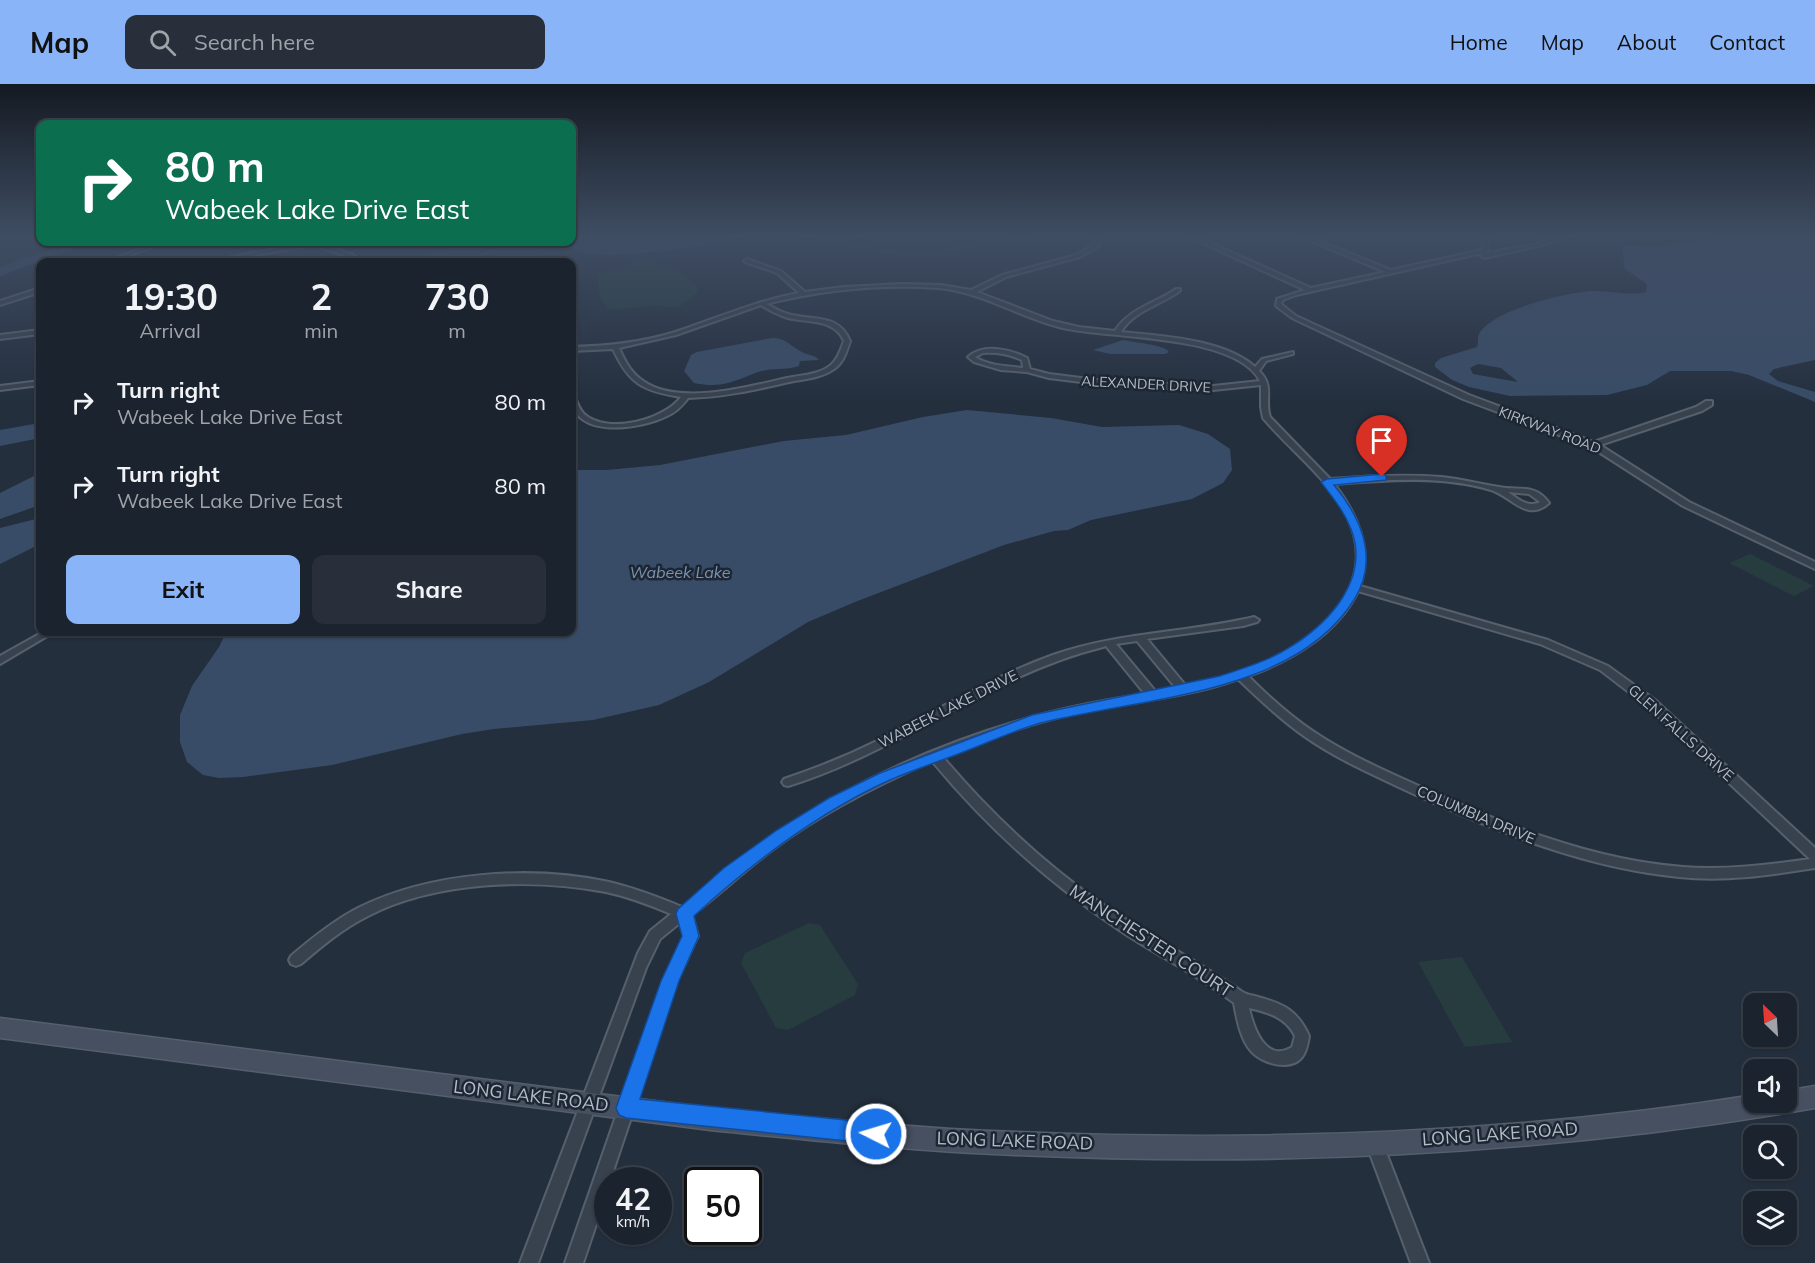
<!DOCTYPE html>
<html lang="en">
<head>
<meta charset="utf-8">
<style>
  :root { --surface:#1b232e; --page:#282f3a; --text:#f1f3f6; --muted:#a0a4aa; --line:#39404a; --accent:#8ab4f8 }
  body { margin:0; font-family:Mulish,sans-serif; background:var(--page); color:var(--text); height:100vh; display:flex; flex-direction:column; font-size:22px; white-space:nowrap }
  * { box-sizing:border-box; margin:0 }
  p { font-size:20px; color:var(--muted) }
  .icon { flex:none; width:33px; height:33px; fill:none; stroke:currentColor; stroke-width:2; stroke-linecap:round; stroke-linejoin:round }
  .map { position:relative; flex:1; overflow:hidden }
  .panel { position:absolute; left:36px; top:174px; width:540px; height:378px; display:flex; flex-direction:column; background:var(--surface); border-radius:12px; box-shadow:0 2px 4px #0004,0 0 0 2px var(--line) }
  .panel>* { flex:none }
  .banner { position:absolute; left:36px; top:36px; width:540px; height:126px; border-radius:12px; box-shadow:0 2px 4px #0004,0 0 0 2px var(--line); background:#0b6e4f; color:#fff; overflow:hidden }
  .needle { width:39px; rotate:335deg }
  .tools { position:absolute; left:1743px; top:909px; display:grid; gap:12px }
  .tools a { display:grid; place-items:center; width:54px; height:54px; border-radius:12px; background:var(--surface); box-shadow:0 2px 4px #0004,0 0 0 2px var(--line); font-size:30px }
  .speed { position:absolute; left:594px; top:1083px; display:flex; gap:12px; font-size:30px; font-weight:700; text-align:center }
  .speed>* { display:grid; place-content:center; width:78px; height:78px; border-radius:50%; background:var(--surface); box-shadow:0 2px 4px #0004,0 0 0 2px var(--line); line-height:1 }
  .speed small { font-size:15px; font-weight:400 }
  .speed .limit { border:3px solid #111; border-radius:9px; background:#fff; color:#111 }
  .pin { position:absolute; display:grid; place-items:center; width:51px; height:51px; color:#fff; margin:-62px -26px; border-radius:50% 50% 50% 0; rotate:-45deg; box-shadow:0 0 6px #0007 }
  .pin .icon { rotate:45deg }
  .me { position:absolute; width:66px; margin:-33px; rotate:275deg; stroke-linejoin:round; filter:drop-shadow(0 0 4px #0008) }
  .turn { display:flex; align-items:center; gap:21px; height:126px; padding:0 30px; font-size:27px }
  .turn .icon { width:78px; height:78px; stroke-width:2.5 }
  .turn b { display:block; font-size:42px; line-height:51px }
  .eta { display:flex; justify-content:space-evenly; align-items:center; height:102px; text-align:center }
  .eta b { font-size:36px; font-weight:700; line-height:42px }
  .cta { display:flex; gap:12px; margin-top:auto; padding:12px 30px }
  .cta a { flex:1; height:69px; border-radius:12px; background:var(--accent); color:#111; font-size:24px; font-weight:700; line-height:69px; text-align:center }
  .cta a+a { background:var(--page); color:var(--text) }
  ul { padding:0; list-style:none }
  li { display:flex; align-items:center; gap:18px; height:84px; padding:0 30px }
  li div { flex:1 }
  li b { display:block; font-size:22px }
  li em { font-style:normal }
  header { display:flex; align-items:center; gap:36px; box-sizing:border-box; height:84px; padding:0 30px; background:var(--accent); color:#111 }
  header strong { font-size:28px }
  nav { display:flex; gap:33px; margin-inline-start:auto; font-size:21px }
  .search { width:420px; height:54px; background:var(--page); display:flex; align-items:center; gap:15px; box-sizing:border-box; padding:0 21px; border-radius:12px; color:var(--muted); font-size:22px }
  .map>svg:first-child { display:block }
  .green { fill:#263c3f }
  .water { fill:#394c67; fill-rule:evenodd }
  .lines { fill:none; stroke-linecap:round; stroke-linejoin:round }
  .stream { stroke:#394c67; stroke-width:2 }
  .minor-casing { stroke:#565f6c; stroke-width:4 }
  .secondary-casing { stroke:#565f6c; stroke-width:3 }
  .minor { fill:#38414e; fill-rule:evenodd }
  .secondary { fill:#465061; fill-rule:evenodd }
  .route { fill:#1a73e8; stroke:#114b97; stroke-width:1.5 }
  .labels { text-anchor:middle; stroke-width:5; stroke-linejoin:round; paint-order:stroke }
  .far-street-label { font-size:14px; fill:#b4bcc9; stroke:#1d2633 }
  .street-label { font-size:15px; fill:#b4bcc9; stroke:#1d2633 }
  .water-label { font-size:16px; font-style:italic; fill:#7c92b1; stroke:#1d2633 }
  .near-street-label { font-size:18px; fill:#b4bcc9; stroke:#1d2633 }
</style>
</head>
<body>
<header>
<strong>Map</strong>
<div class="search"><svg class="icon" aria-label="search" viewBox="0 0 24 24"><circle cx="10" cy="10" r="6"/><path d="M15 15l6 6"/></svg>Search here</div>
<nav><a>Home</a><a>Map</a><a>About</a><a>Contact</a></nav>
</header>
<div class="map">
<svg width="1815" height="1179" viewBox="0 0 1815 1179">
  <rect width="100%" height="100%" fill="#242f3e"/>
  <g class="green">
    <polygon points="0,152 40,152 40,158 72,158 0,183"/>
    <polygon points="793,152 860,152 856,157 874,164 929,169 973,158 1025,154 1042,159 1008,162 982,161 956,171 911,174 846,164 818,155"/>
    <polygon points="463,158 500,160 551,159 590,169 520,173 499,178 407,178 429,167 460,162 460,159"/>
    <path d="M635 175C657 177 689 187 699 208 691 212 687 219 680 222 672 226 660 221 652 222 637 222 624 227 609 225L600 213 597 190 630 180Z"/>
    <polygon points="1750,470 1814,502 1794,512 1729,479"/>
    <polygon points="809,839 820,841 858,900 855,911 788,946 776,944 741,879 745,869"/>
    <polygon points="1462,873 1512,958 1465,963 1418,878"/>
  </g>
  <g class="water">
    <polygon points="572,152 741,152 701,162 655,168 608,171 590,169 551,159 500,160 469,158 572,158"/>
    <path d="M1757 152H1815V276L1774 285 1769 290 1778 297 1815 308V318L1749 291 1731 287H1670L1647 301 1607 311 1510 312 1469 303 1452 296 1435 283V279L1441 274 1477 263C1479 258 1477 254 1479 250 1491 226 1570 207 1595 207 1612 207 1630 212 1646 208L1647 200 1625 185 1622 166 1624 162C1636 159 1646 163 1657 162 1691 159 1723 154 1757 152ZM1478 280 1501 284 1518 298 1473 290 1470 284Z"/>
    <polygon points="72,158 92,158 0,192 0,183"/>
    <path d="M772 254C786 254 790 262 802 268 809 272 814 270 819 276L800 277 799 282 796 283C783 286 770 284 758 288 734 297 722 305 694 299L684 287 691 271 697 268Z"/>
    <path d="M1123 256C1135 259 1163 260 1169 268L1165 270H1110L1093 266Z"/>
    <polygon points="967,326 1051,334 1102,343 1179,341 1208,350 1230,365 1232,386 1223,399 1192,415 1091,436 1068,446 1054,447 1004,461 855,518 808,538 709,598 659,621 593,636 494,645 462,650 332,681 243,693 219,694 203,691 187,678 180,658 180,631 192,602 219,563 226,548 572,548 572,386 607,386 660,381 784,357 846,351 923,333"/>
    <polygon points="40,339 40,354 0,362 0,346"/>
    <polygon points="40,389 40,421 0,435 0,409"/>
    <polygon points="40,434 40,460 0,480 0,444"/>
  </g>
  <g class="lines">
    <polyline class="stream" points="458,178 473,175 510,159"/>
    <defs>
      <g id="minor">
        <path d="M1095 152H1101L1098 163 1080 173 1006 193 977 208 1053 237 1079 243 1115 247C1128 225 1156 219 1176 205H1180V207C1161 221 1133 227 1121 248 1161 252 1224 255 1255 283L1262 275 1293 268V270L1266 277 1259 287C1275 302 1264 315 1270 333L1330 395C1367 392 1404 390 1441 393 1461 395 1480 400 1499 403 1519 407 1535 399 1549 419 1527 439 1511 412 1491 406 1441 391 1385 396 1334 400 1357 430 1373 464 1360 502L1548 556 1608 582 1655 616 1815 764V784C1770 791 1725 798 1679 793 1586 784 1500 749 1416 711 1378 693 1338 676 1304 652 1280 635 1259 615 1238 595 1183 615 1124 618 1068 631 1025 641 983 656 942 672 989 728 1042 778 1102 820 1147 851 1196 876 1241 907 1246 911 1252 911 1258 913 1284 920 1298 927 1309 952 1308 958 1307 965 1304 970 1294 989 1262 980 1251 967 1240 954 1237 935 1234 919 1197 890 1156 871 1118 845 1047 798 986 742 932 677 877 701 823 728 775 764 746 785 720 810 692 831L698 852 677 897 610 1096H608V1105L583 1179H565L663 897 684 852 681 838 660 855 646 884 538 1179H520L638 869 650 847 671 830C650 821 629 813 606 808 532 794 436 797 368 832 342 845 322 862 301 880L296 882 291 880 289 876 291 872C312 854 333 837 358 824 430 788 531 781 609 798 634 804 658 813 682 823 712 802 738 776 768 755 847 701 937 660 1029 634 1067 623 1106 616 1145 610L1106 562 1103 563C990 591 899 668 788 702L784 701 782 698 784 695C817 684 849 671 881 655 938 626 992 593 1053 571 1118 548 1187 549 1254 533L1259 536 1257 538 1243 542 1147 555 1186 602C1210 596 1234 591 1256 582 1317 557 1383 502 1346 430 1326 392 1291 367 1263 334L1261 323V301L1213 306 1105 301 1049 294 1027 288 1001 286 974 278 968 273C983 259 1010 265 1027 274L1030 285 1049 290 1105 297 1213 302 1260 297C1236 250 1110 255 1063 244 1020 234 983 208 938 204 881 200 822 206 766 220 773 223 780 228 788 230 812 237 839 229 850 257 847 267 843 279 834 285 822 294 804 295 789 298 755 306 723 313 688 314 682 322 676 328 667 332 642 345 572 356 572 313H575C577 319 580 326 584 330 608 351 664 336 681 313 643 307 629 300 613 265L572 267V263C606 262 639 259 672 249 715 235 755 217 799 209L777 189 745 178 744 177 747 175 781 187 805 208 843 203 902 200 941 201 971 206 1002 191 1076 171 1093 161ZM761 221C769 226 778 231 788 234 808 239 834 234 844 257 841 265 838 275 831 281 819 291 801 291 787 294 748 303 678 322 643 297 630 288 625 277 619 264L676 251ZM983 269C997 268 1009 270 1022 276L1023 284C1008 282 988 282 975 273ZM1508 408 1529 410 1540 418C1528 424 1518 415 1508 408ZM1358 507 1540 560 1600 586 1647 622 1810 775C1768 781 1725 786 1683 783 1591 776 1506 741 1423 704 1386 687 1348 671 1314 648 1290 632 1268 612 1248 592 1291 577 1337 550 1358 507ZM1137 557 1176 604 1156 608 1116 560ZM1249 924C1267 928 1286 933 1295 952L1292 963C1265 980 1253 942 1249 924Z"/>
        <polygon points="1187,152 1195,152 1311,204 1385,188 1299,152 1307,152 1391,186 1482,166 1483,152 1489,152 1487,169 1535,160 1559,152 1568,152 1538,162 1484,174 1481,172 1482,169 1296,211 1283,216 1281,220 1296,232 1469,311 1594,358 1696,323 1706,317 1712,317 1712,321 1702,327 1600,361 1689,418 1815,478 1815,485 1683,422 1591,363 1463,315 1292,234 1276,222 1277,215 1305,206"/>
        <polygon points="157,158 164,158 113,178 106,178"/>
        <polygon points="310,158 316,158 353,171 362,178 356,178 349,173 314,161 215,178 206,178"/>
        <polygon points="40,204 40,208 0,221 0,217"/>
        <polygon points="40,246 40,250 0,255 0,251"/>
        <polygon points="40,297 40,301 0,306 0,302"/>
        <polygon points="43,548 54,548 0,580 0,572"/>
        <polygon points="1374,1051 1380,1053 1429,1179 1411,1179 1366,1059 1368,1053"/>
      </g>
      <path id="secondary" d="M0 934 710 1024C790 1032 870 1040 951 1045 1214 1059 1493 1053 1754 1011V1018H1786V1007L1815 1002V1024C1553 1070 1281 1083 1015 1071 913 1067 811 1056 710 1046L0 954Z"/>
    </defs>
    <use href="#minor" class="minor-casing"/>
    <use href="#secondary" class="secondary-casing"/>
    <use href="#minor" class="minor"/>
    <use href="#secondary" class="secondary"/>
  </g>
  <linearGradient id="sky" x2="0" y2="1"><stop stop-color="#141a22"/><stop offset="0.48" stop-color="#3f4d63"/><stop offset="1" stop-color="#3f4d63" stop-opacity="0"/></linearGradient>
  <rect width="1815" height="317" fill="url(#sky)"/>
  <path class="route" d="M1382 390 1386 391V396L1334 401C1362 435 1379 476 1354 516 1300 602 1170 612 1078 631 1064 634 1048 636 1034 641 1011 648 989 658 966 667 941 677 915 685 890 696 817 729 753 778 694 832L699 852 679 897 640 1015 876 1039 883 1042 886 1050 883 1057 876 1060 626 1034 619 1031 616 1024 661 897 682 852 676 830 678 825 724 784 777 746 829 714 880 689 1032 631 1220 592C1244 584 1271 576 1292 562 1331 537 1370 494 1351 445 1344 427 1333 414 1321 398L1327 395Z"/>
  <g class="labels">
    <g class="far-street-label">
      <text transform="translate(1146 300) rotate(3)" y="5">ALEXANDER DRIVE</text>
      <text transform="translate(1550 346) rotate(21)" y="5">KIRKWAY ROAD</text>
    </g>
    <g class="street-label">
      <text transform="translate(948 625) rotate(-27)" y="5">WABEEK LAKE DRIVE</text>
      <text transform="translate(1681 649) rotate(42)" y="5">GLEN FALLS DRIVE</text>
      <text transform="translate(1476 731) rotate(23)" y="5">COLUMBIA DRIVE</text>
    </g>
    <g class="water-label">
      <text x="680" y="494">Wabeek Lake</text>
    </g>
    <g class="near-street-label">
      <text transform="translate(1151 857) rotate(33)" y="6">MANCHESTER COURT</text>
      <text transform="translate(531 1012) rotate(7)" y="6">LONG LAKE ROAD</text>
      <text transform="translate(1500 1050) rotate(-4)" y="6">LONG LAKE ROAD</text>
      <text transform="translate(1015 1057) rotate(2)" y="6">LONG LAKE ROAD</text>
    </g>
  </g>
</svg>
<div class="tools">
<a><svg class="needle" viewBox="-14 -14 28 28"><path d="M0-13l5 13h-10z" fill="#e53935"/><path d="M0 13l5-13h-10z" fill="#a0a4aa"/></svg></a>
<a><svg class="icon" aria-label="sound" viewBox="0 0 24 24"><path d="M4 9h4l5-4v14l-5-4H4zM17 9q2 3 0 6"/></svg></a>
<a><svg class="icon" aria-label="search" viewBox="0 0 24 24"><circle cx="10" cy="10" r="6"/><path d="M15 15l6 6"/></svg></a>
<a><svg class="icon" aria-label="layers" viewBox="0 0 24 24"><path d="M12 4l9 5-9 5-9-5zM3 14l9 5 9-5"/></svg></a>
</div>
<div class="speed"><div>42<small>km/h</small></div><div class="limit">50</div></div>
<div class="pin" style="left:1382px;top:393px;background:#d93025"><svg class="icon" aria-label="arrive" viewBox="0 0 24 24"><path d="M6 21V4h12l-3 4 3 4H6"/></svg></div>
<svg class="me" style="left:876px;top:1050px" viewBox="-20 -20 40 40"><circle r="17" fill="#1a73e8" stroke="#fff" stroke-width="3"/><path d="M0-11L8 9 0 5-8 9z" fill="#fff"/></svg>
<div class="banner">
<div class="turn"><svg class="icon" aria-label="right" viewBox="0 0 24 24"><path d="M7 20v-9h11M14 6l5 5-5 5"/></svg><div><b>80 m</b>Wabeek Lake Drive East</div></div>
</div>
<section class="panel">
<div class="eta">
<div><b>19:30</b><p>Arrival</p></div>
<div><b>2</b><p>min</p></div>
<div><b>730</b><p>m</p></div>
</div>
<ul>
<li><svg class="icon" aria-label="right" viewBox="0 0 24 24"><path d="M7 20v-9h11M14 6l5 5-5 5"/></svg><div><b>Turn right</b><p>Wabeek Lake Drive East</p></div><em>80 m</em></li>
<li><svg class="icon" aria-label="right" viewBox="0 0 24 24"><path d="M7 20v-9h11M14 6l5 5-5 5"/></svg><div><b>Turn right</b><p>Wabeek Lake Drive East</p></div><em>80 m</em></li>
</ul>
<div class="cta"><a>Exit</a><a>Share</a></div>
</section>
</div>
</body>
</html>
